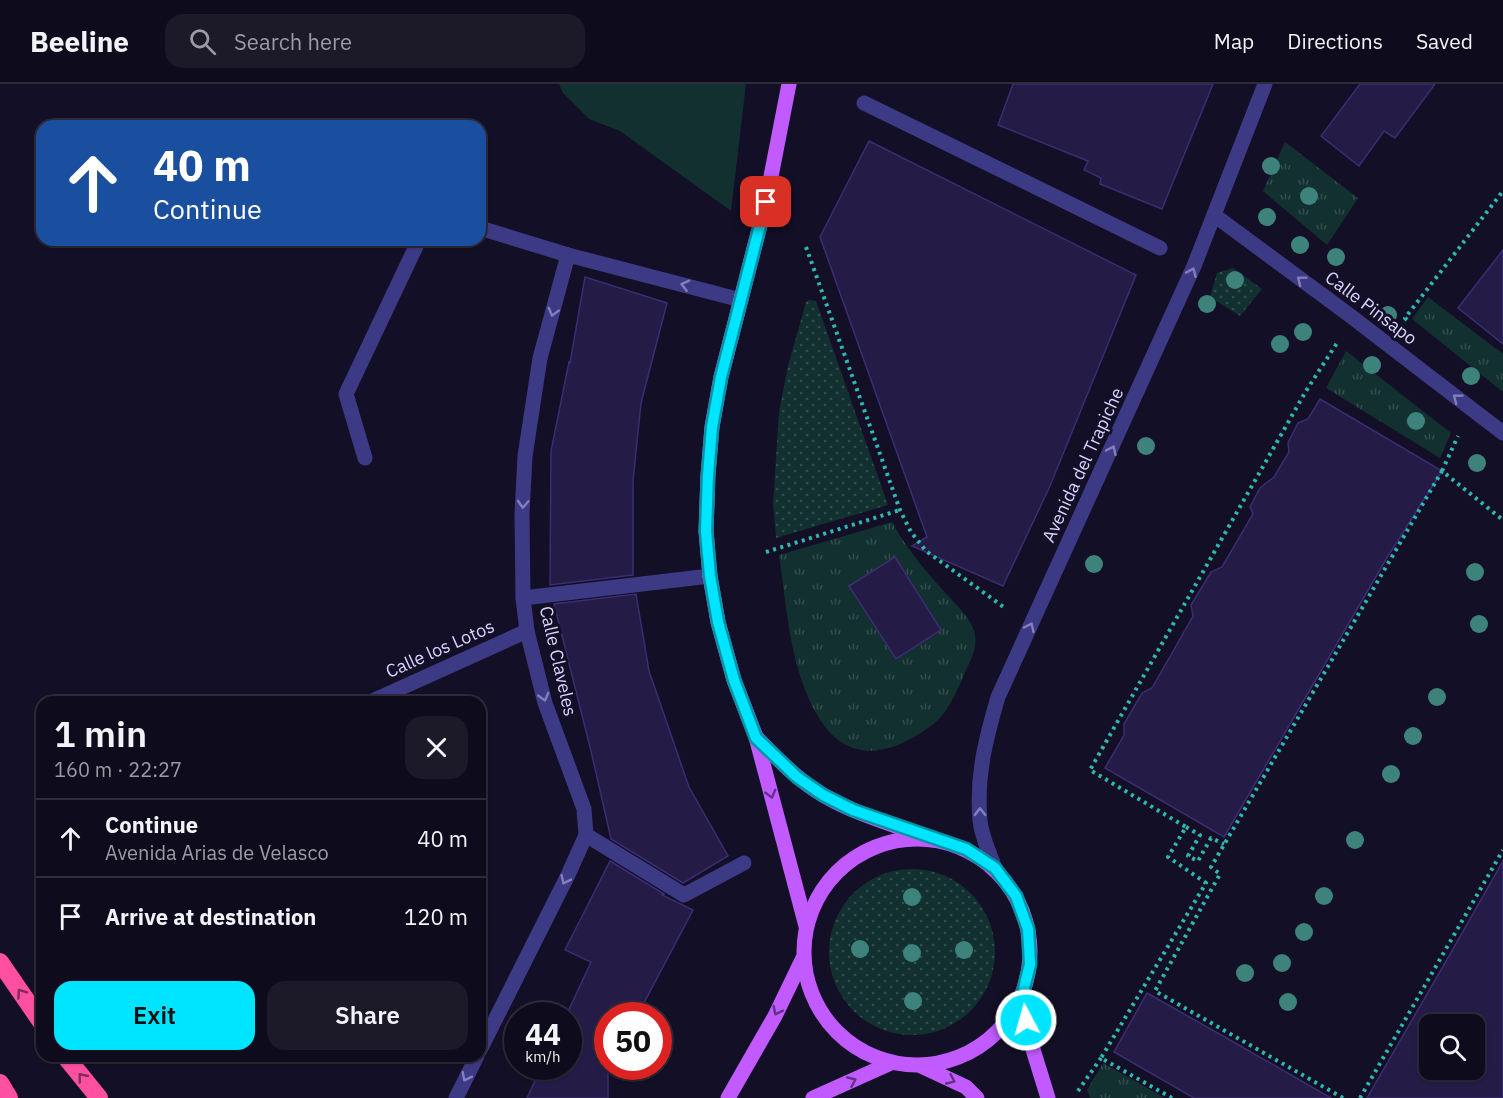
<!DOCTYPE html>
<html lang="en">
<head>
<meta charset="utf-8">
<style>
  :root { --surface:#0e0b1c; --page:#1c1929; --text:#f1f3f6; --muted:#9b9ba3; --line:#2e2b3b; --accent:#00e5ff }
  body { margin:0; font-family:"IBM Plex Sans",sans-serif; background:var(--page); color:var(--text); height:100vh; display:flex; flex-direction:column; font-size:22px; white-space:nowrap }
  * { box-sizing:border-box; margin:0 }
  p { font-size:20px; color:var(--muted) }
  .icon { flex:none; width:33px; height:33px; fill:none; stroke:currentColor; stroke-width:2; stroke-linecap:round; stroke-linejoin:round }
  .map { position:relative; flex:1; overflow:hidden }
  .side { position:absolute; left:36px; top:612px; width:450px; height:366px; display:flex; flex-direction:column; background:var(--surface); border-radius:18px; box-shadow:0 2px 4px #0004,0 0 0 2px var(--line) }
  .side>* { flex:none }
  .guide { position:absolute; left:36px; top:36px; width:450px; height:126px; border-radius:18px; box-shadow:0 2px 4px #0004,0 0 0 2px var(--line); background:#1a4fa0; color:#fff; overflow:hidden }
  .buttons { position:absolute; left:1419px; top:930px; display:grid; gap:12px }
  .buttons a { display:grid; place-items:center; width:66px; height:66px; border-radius:12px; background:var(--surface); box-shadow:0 2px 4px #0004,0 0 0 2px var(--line); font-size:30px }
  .speed { position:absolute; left:504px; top:918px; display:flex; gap:12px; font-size:30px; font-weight:700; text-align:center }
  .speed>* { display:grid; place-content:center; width:78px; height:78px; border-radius:50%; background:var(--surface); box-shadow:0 2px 4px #0004,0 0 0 2px var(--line); line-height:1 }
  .speed small { font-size:15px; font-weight:400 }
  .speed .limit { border:9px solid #d22; background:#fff; color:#111 }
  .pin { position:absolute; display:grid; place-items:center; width:51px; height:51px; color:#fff; margin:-26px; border-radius:12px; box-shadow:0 3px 9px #0006 }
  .me { position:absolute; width:66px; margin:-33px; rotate:354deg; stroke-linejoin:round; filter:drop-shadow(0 0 4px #0008) }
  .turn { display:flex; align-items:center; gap:21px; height:126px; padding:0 18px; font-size:27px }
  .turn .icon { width:78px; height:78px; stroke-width:2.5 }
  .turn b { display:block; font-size:42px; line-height:51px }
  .round { display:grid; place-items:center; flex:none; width:63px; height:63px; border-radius:18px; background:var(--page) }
  .summary { display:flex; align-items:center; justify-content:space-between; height:102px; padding:0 18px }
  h1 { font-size:36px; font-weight:600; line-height:45px }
  .primary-button { display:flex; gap:12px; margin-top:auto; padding:12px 18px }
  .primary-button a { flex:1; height:69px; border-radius:18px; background:var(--accent); color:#111; font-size:24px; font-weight:600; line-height:69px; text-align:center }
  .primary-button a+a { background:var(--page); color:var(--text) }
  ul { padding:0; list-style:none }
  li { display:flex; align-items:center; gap:18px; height:78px; padding:0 18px; border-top:2px solid var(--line) }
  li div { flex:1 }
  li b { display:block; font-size:22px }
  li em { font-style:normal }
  header { display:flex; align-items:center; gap:36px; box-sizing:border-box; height:84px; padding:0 30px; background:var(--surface); border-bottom:2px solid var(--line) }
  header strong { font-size:28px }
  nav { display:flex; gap:33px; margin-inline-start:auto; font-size:21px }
  .search { width:420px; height:54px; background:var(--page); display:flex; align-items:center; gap:15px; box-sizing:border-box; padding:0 21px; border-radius:18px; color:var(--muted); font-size:22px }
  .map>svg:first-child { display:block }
  .grass { fill:url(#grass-tufts) }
  .park { fill:#12302f }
  .garden { fill:url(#garden-dots) }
  .building { fill:#241b47; stroke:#3b2d73; stroke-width:1.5; fill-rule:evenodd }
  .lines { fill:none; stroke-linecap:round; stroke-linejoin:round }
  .path { stroke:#2fb8b0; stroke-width:4; stroke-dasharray:3 4.5; stroke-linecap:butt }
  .minor { stroke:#3d3a85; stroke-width:15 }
  .major { stroke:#c25bff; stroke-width:15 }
  .highway { stroke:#ff4fa3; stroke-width:18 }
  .tree { fill:#3d827b }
  .oneway { stroke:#837fbc }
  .oneway2 { stroke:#623188 }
  .oneway3 { stroke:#7d2c5e }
  .route-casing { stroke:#0095a6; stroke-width:15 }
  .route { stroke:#00e5ff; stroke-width:10 }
  .labels { text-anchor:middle; stroke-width:6; stroke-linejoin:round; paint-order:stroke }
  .street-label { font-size:18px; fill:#d9d4ff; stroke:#130f26 }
</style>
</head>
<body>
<header>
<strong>Beeline</strong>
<div class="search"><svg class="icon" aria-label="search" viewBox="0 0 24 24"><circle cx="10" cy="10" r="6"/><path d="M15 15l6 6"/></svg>Search here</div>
<nav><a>Map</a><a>Directions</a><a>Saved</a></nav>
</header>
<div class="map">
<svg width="1503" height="1014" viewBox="0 0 1503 1014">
  <defs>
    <pattern id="grass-tufts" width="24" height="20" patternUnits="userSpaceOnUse" patternTransform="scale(1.5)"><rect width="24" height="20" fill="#12302f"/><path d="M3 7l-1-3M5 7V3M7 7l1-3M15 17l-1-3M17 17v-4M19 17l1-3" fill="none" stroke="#344d4e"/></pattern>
    <pattern id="garden-dots" width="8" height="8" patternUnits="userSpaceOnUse" patternTransform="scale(1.5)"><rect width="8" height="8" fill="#12302f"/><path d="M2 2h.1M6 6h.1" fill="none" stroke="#344d4e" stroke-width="1.8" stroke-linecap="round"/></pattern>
  </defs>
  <rect width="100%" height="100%" fill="#130f26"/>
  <g class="grass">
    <polygon points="1285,58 1358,114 1327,161 1263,107"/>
    <polygon points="1428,213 1503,270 1503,308 1412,235"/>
    <polygon points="1346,267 1451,349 1440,374 1326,304"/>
    <path d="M892 438C905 462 923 484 941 504 952 517 969 531 974 547 979 563 970 577 964 591 957 606 951 622 940 634 932 642 922 648 914 653 878 674 843 673 819 634 790 587 787 525 779 471Z"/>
    <polygon points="1103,979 1165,1014 1090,1014 1087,1006"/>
  </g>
  <polygon class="park" points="559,0 746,0 731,127 620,47 589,35 563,9"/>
  <g class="garden">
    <polygon points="1233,184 1262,205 1240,232 1210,213 1217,189"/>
    <polygon points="809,216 816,217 888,421 776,454 773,420 779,328 788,282 806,218"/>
    <circle cx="912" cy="868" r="83"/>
  </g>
  <g class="building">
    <polygon points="1013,0 1213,0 1162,125 1100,100 1101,94 1084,86 1088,77 998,41"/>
    <polygon points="1360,0 1435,0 1395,54 1384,47 1359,82 1321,52"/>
    <polygon points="869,57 1136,191 1050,402 1003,502 912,462 927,453 820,153"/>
    <polygon points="1503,166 1503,260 1458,224"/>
    <polygon points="585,193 667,219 641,319 633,397 633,491 550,501 551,367 569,278 570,279"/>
    <polygon points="1320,315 1442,387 1388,472 1224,753 1105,684 1124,651 1124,640 1142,609 1152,604 1193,532 1191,521 1211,488 1222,483 1253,430 1250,423 1260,404 1274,393 1289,368 1288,359 1298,339 1308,335"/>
    <polygon points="895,473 941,546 896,575 849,502"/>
    <polygon points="636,510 649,587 689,703 728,772 683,799 611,755 591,667 554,520"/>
    <polygon points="610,777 664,810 662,811 693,826 637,932 608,932 608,982 611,982 608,990 608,1014 527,1014 542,982 568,982 568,932 566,932 591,878 565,866"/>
    <path d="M1503 777V1014H1367L1449 872ZM1430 940H1474V986H1430Z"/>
    <polygon points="1147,909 1230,956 1331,1014 1194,1014 1114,968"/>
  </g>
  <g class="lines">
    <g class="path">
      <polyline points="806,163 900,426 911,448 926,467 1005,524"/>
      <polyline points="1407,236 1405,234 1503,107"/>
      <polyline points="1442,387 1458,352"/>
      <polyline points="766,468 900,426"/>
      <polyline points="1186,743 1200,751 1188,772 1198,777 1211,754 1224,760"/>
      <polyline points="1078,1007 1101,974"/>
      <polyline points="1172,1014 1101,974 1206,799 1168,773 1186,743 1090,686 1306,307 1337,259"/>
      <polyline points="1343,1014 1155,907 1220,790 1211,783 1442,387 1503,436"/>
      <polyline points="1360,1014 1503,766"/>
    </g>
    <g class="minor">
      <polyline points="864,19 1160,164"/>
      <polyline points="1214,131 1348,230 1503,349"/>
      <polyline points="480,144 568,171 741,216"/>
      <polyline points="365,374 346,310 419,156"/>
      <polyline points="523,514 710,492"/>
      <polyline points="370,618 527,547"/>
      <polyline points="586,751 684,811 744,779"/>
      <path d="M995 785C990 769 981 752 980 736 976 692 986 654 998 613L1194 182 1265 0"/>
      <polyline points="480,966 568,791 586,751 584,725 545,619 527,547 523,514 522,430 525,372 540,274 568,171"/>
      <polyline points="456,1014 477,972"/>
    </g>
    <g class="major">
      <polyline points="789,0 766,118 721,293 712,343 708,391 706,447 710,492 718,538 734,596 756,653 806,842"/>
      <path d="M756 653C777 674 797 696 823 711 853 729 889 739 921 751"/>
      <circle cx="917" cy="868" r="113"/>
      <polyline points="1022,913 1031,959 1048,1014"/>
      <polyline points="921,982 966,1003 977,1014"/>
      <polyline points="728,1014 775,932 803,874"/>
      <polyline points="813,1014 891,979"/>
    </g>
    <g class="highway">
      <polyline points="0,878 42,939"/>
      <polyline points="65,972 99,1014"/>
      <polyline points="0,999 9,1014"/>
    </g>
  </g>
  <g class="tree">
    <circle cx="1271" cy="82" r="9"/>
    <circle cx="1309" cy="112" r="9"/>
    <circle cx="1267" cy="133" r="9"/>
    <circle cx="1300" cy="161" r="9"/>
    <circle cx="1336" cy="173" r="9"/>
    <circle cx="1235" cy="196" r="9"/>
    <circle cx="1207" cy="220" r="9"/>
    <circle cx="1388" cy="231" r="9"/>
    <circle cx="1303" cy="248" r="9"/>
    <circle cx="1280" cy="260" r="9"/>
    <circle cx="1372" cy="281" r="9"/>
    <circle cx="1471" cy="292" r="9"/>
    <circle cx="1416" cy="337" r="9"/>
    <circle cx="1146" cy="362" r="9"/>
    <circle cx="1477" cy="379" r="9"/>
    <circle cx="1094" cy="480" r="9"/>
    <circle cx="1475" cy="488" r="9"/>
    <circle cx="1479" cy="540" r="9"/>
    <circle cx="1437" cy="613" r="9"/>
    <circle cx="1413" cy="652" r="9"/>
    <circle cx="1391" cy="690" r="9"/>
    <circle cx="1355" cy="756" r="9"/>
    <circle cx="1324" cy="812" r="9"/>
    <circle cx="912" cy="813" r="9"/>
    <circle cx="1304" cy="848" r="9"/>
    <circle cx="860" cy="865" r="9"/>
    <circle cx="964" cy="866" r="9"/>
    <circle cx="912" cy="869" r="9"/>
    <circle cx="1282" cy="879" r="9"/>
    <circle cx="1245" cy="889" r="9"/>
    <circle cx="913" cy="917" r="9"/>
    <circle cx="1288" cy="918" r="9"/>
  </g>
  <defs><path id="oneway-chevron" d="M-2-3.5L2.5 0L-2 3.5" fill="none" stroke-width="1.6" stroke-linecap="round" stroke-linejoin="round" transform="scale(1.5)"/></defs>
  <g class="oneway">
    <use href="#oneway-chevron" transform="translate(1192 188) rotate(-66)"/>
    <use href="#oneway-chevron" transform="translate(1301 196) rotate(-143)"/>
    <use href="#oneway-chevron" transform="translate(685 201) rotate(-166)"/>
    <use href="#oneway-chevron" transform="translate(553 228) rotate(105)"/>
    <use href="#oneway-chevron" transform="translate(1457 314) rotate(-143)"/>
    <use href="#oneway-chevron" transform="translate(1112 366) rotate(-65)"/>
    <use href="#oneway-chevron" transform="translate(523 420) rotate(93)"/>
    <use href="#oneway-chevron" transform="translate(1030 543) rotate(-65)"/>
    <use href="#oneway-chevron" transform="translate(544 613) rotate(75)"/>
    <use href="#oneway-chevron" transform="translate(980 728) rotate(-91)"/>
    <use href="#oneway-chevron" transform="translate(565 796) rotate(116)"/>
    <use href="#oneway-chevron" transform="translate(466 993) rotate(117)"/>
  </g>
  <g class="oneway2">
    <use href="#oneway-chevron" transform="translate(771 710) rotate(75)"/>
    <use href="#oneway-chevron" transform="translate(777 927) rotate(117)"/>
    <use href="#oneway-chevron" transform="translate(951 996) rotate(25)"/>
    <use href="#oneway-chevron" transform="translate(852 997) rotate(-24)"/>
  </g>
  <g class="oneway3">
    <use href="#oneway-chevron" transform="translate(21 909) rotate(-125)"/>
    <use href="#oneway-chevron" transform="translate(82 993) rotate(-129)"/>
  </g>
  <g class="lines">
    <defs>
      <polyline id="route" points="766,118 721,293 712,343 708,391 706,447 710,492 718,538 734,596 756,654 797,693 823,711 853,726 966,765 995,784 1016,812 1028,845 1030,880 1022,913 1026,936"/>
    </defs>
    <use href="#route" class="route-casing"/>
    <use href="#route" class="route"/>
  </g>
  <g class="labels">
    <g class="street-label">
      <text transform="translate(1371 224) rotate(37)" y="6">Calle Pinsapo</text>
      <text transform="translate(1083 381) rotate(-65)" y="6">Avenida del Trapiche</text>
      <text transform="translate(440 565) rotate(-24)" y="6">Calle los Lotos</text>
      <text transform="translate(558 577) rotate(77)" y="6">Calle Claveles</text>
    </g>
  </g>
</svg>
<div class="buttons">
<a><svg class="icon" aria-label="search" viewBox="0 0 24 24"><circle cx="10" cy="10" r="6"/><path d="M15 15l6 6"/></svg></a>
</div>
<div class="speed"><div>44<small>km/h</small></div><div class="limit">50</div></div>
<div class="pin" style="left:766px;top:118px;background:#d93025"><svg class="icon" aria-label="arrive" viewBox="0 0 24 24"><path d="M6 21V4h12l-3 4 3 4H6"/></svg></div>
<svg class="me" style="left:1026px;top:936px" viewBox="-20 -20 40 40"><circle r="17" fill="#00e5ff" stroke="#fff" stroke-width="3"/><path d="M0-11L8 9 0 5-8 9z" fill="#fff"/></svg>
<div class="guide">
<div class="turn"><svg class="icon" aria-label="ahead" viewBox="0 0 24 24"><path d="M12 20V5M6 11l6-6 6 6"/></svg><div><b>40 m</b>Continue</div></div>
</div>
<section class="side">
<div class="summary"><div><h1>1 min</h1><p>160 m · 22:27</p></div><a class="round"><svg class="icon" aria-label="close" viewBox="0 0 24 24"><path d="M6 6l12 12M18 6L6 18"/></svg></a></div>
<ul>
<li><svg class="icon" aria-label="ahead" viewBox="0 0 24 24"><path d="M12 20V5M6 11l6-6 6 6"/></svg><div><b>Continue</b><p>Avenida Arias de Velasco</p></div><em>40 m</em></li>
<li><svg class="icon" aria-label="arrive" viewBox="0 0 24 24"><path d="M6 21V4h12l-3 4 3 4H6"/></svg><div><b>Arrive at destination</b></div><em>120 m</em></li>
</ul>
<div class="primary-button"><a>Exit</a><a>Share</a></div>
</section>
</div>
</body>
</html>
